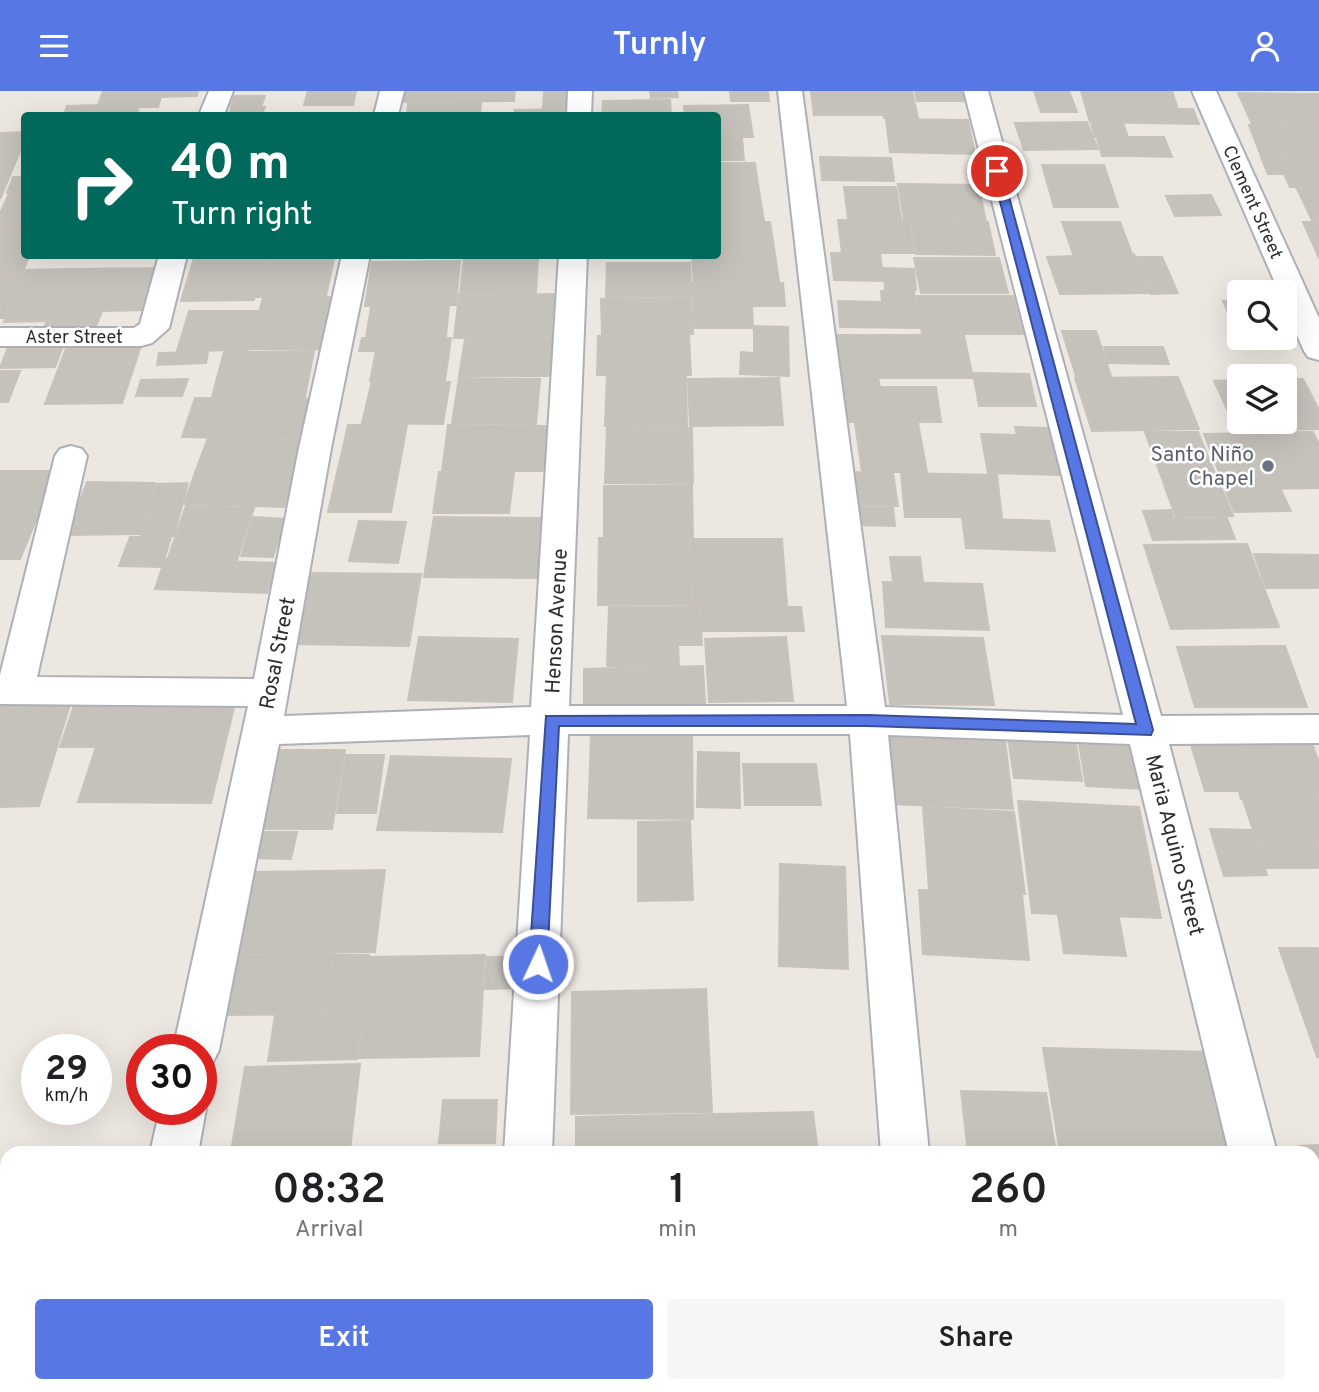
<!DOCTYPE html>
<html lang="en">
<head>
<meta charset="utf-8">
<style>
  :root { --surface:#fff; --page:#f6f6f6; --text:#202124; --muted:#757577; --accent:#5778e4 }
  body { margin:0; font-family:Overpass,sans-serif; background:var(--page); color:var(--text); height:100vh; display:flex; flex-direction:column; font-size:26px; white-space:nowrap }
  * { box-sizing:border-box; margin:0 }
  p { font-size:23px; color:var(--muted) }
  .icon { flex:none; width:38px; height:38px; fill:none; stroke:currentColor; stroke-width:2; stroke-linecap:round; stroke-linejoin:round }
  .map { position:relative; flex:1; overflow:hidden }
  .details { position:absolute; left:0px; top:1055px; width:1320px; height:247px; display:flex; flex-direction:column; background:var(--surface); border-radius:21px 21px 0 0; box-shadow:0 7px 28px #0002 }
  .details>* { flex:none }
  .top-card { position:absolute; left:21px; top:21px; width:700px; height:147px; border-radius:7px; box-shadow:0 7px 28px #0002; background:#00695c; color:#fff; overflow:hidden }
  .controls { position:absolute; left:1227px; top:189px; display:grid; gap:14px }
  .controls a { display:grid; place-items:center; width:70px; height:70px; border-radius:7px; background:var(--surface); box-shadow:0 7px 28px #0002; font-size:35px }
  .speed { position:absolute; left:21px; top:943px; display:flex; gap:14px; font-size:35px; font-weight:700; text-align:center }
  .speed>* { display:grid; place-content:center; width:91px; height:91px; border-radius:50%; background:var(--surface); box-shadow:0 7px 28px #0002; line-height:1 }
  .speed small { font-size:18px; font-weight:400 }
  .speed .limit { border:10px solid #d22; background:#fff; color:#111 }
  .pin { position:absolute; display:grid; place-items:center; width:60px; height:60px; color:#fff; margin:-30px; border:4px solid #fff; border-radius:50%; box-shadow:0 2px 7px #0007 }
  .me { position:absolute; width:77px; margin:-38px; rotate:3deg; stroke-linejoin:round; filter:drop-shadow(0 0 5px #0008) }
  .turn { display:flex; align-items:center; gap:24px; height:147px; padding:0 35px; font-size:32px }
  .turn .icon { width:91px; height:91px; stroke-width:2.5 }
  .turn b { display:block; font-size:49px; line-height:60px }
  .eta { display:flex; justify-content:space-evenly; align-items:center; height:119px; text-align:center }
  .eta b { font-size:42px; font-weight:600; line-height:49px }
  .cta { display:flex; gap:14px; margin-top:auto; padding:14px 35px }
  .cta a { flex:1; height:80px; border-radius:7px; background:var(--accent); color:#fff; font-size:28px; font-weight:600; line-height:80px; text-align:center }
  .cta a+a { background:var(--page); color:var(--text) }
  header { display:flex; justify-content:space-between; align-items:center; height:91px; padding:0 35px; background:var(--accent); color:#fff; font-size:32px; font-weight:600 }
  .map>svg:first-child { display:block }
  .building { fill:#c5c2bc; stroke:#c8c2bb; stroke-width:2 }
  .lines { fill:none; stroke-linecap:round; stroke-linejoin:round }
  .minor-casing { stroke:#aeb0b7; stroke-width:4 }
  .minor { fill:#fff; fill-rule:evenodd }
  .route { fill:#5778e4; stroke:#394e94; stroke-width:2 }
  .worship-dot { fill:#6b7280; stroke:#fff; stroke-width:2.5 }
  .labels { text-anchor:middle; stroke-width:5; stroke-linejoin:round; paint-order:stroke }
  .far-street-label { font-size:18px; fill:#2d2d2d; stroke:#fff }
  .worship-label { font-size:21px; fill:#5b616d; stroke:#fff; text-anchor:end }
  .street-label { font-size:21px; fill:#2d2d2d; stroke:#fff }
</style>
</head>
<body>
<header><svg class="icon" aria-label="menu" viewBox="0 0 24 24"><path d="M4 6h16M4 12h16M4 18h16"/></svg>Turnly<svg class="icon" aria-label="person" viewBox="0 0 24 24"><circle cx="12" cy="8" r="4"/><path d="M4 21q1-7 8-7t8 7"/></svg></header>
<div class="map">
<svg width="1319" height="1301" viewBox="0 0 1319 1301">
  <rect width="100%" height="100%" fill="#ece7e1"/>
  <g class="building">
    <polygon points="103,0 198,0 197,5 161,6 158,16 139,16 137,22 64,24 67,15 98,14"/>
    <polygon points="308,0 356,0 353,14 304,14"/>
    <polygon points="406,0 515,0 514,10 404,11"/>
    <polygon points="544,0 572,0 573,17 543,17"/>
    <polygon points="650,0 677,0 678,6 651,7"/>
    <polygon points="730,0 768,0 769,10 731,10"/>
    <polygon points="879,0 912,0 918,27 884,27"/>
    <polygon points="915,0 967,0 970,10 917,10"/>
    <polygon points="1034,0 1069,0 1077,21 1041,21"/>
    <polygon points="1081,0 1172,0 1178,18 1193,18 1199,33 1090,31"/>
    <polygon points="811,1 878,1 882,24 814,24"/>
    <polygon points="1238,2 1319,3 1319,34 1252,33"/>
    <polygon points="234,5 265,5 261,16 231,16"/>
    <polygon points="670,9 671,24 602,24 603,10"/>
    <polygon points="481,10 480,24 407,24 408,12"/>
    <polygon points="748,14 753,46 718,46 718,24 685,24 684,15"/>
    <polygon points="232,16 265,16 262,24 229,24"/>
    <polygon points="568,18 568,24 515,24 515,19"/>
    <polygon points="886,28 968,29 975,63 890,61"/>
    <polygon points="1087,31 1098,58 1024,59 1015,32"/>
    <polygon points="1091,32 1123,32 1128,46 1095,46"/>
    <polygon points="1249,34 1319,35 1319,66 1261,65"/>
    <polygon points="24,41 24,59 0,59 0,42"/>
    <polygon points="1130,46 1164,46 1172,66 1137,65"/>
    <polygon points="718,47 742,47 744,69 718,69"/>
    <polygon points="1097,47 1130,47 1136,65 1102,65"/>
    <polygon points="20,60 0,108 0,61"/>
    <polygon points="820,66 891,67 894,90 822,89"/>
    <polygon points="1261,66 1319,67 1319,97 1290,96 1284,83 1268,83"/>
    <polygon points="720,72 755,72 757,86 722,87"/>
    <polygon points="1042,74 1104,74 1118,116 1054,116"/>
    <polygon points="718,75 720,75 721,88 757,87 764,130 718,131"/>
    <polygon points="13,86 24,86 24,101 7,102"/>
    <polygon points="898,93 978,94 986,130 904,129"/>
    <polygon points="844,96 896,96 901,128 848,128"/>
    <polygon points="1297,98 1319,98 1319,129 1312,129"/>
    <polygon points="9,103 24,103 24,134 0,134 0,122"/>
    <polygon points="1211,104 1221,124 1175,125 1166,105"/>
    <polygon points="838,129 909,130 914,162 842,162"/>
    <polygon points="911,130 988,131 995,164 916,163"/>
    <polygon points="770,131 779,190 694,191 692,164 718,164 718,132"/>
    <polygon points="1062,131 1120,131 1132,163 1073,163"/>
    <polygon points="1303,131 1319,131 1319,167"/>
    <polygon points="24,135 24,164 30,164 22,182 0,182 0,136"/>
    <polygon points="831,162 880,162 883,190 834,189"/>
    <polygon points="1134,163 1150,202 1060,203 1047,166"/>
    <polygon points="195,164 266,164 254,209 181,210"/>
    <polygon points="267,164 335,164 326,205 256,206"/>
    <polygon points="464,166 538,166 536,203 460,203"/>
    <polygon points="1136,166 1162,166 1178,202 1151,203"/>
    <polygon points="914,167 999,167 1008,202 921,202"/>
    <polygon points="460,170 456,214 365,215 372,171"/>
    <polygon points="607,172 690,172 692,205 606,206"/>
    <polygon points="165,177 152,219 102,220 94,241 42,242 67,178"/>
    <polygon points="883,177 914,178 916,199 885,198"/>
    <polygon points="65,178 46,230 4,231 25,179"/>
    <polygon points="0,184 22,184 4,227 0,227"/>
    <polygon points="693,192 783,192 785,215 752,215 753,237 694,237"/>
    <polygon points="881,200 914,200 919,237 840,236 838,210 882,211"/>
    <polygon points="556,203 555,246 454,247 459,204"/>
    <polygon points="915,205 1013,205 1023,243 922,243"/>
    <polygon points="333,206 322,258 249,258 263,207"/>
    <polygon points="691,207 693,243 602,244 601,208"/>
    <polygon points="1223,210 1239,210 1239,247 1284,247 1284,240 1293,258 1243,258"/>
    <polygon points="449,215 446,245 366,247 371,216"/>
    <polygon points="189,220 258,220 248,259 177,260"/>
    <polygon points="754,235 788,236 789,285 740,283 741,261 754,262"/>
    <polygon points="1062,240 1096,240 1111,285 1076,285"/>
    <polygon points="828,244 964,244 973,287 878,287 880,296 835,295"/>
    <polygon points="598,245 689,245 691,284 597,284"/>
    <polygon points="362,247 451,247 445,290 370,290 376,260 359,260"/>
    <polygon points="465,248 554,248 551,285 459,285"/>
    <polygon points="63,255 55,276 0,277 8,256"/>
    <polygon points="67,255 141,255 122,312 45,313"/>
    <polygon points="1104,256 1163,256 1169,273 1108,272"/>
    <polygon points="314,260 305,306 212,306 224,261"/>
    <polygon points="208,261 206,272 157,274 159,262"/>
    <polygon points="0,280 20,280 8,311 0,311"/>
    <polygon points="973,282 1029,283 1036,315 979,315"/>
    <polygon points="607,284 686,285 687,335 605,335"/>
    <polygon points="1178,286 1199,338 1092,340 1075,287"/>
    <polygon points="459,287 540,288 536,333 452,332"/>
    <polygon points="779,287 783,334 690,335 688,288"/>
    <polygon points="188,288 182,305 136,305 141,289"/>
    <polygon points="1284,288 1303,288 1319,319 1319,338 1237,340 1214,290 1239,289 1239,331 1284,331"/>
    <polygon points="372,290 450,291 443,333 362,332"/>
    <polygon points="842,296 936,296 941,331 846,331"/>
    <polygon points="195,307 309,308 298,348 182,346"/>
    <polygon points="855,332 918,332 927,381 862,381"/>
    <polygon points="348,334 407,334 391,421 328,421"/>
    <polygon points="448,334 551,335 547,380 442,380"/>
    <polygon points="607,336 692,337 693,392 605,392"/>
    <polygon points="1015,336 1049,337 1059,384 988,382 981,343 1017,344"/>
    <polygon points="1145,341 1198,341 1220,395 1165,396"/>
    <polygon points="1313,341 1319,353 1319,397 1226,399 1204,343"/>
    <polygon points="208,347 304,350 294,382 196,379"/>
    <polygon points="196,379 294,382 284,416 184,413"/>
    <polygon points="0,380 59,380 44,420 0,420"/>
    <polygon points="439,381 514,382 509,422 433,422"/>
    <polygon points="846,381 893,382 898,415 849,414"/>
    <polygon points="901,382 949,383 955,426 905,426"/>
    <polygon points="950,383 997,384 1002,427 956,426"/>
    <polygon points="87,391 155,392 141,443 67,444"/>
    <polygon points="188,392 174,445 141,445 157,393"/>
    <polygon points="692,394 693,446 604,446 604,395"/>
    <polygon points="1221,396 1233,425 1176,426 1165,397"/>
    <polygon points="1225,399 1281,399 1291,420 1234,421"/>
    <polygon points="186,415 254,417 237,469 168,467"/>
    <polygon points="853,416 893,417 895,435 854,434"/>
    <polygon points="1171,419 1174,428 1227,427 1235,448 1153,449 1143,420"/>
    <polygon points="0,421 39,422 20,468 0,468"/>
    <polygon points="253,426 285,428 273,466 241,465"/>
    <polygon points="434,426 544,427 539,487 424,486"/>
    <polygon points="962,427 1049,430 1055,460 966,457"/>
    <polygon points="359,430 406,431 398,472 349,470"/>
    <polygon points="130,446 171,446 162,476 119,475"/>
    <polygon points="689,446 692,513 598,514 599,447"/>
    <polygon points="691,448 782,448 787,514 693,514"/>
    <polygon points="1247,453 1279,536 1171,538 1144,454"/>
    <polygon points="1254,463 1319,464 1319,497 1266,497"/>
    <polygon points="890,466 920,466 923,491 893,490"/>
    <polygon points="165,468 276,472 267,502 155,498"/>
    <polygon points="311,482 421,483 409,555 295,553"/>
    <polygon points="883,491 982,493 989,539 886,536"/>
    <polygon points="700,515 702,554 678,554 679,575 607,575 609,516"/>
    <polygon points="701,516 801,516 804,540 702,540"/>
    <polygon points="882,545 983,547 994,614 890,613"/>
    <polygon points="419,546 518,548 512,611 408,609"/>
    <polygon points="786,546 793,610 709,611 705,548"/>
    <polygon points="1285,555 1307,616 1195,616 1177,556"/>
    <polygon points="703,575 705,613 584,617 584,578"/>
    <polygon points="78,603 237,604 211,712 78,711 96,656 60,656"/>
    <polygon points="72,607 39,715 0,716 0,608"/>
    <polygon points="885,635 1004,640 1013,718 889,713"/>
    <polygon points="1007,640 1074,642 1082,690 1014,687"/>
    <polygon points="1077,641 1134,643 1144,698 1086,695"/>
    <polygon points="1187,641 1308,641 1319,672 1319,708 1241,708 1239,700 1205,700"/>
    <polygon points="591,645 692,646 693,728 588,727"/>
    <polygon points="268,659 345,659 332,738 251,738"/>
    <polygon points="698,661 739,662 740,717 697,716"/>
    <polygon points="346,664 384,664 376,722 337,722"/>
    <polygon points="391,665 511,668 502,741 377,739"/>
    <polygon points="743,673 816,673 821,714 745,714"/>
    <polygon points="1243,709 1319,709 1319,751 1257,751"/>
    <polygon points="1018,710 1139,716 1161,827 1032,822"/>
    <polygon points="923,716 1014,721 1025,803 929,798"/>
    <polygon points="690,730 693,809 638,810 638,731"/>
    <polygon points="1210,738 1252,739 1267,784 1224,785"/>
    <polygon points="254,741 297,741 291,768 248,767"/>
    <polygon points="1258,753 1319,753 1319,777 1266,777"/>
    <polygon points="780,773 845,776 848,878 779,875"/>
    <polygon points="385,779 375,861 232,863 248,781"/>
    <polygon points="919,799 1022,804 1029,869 923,863"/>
    <polygon points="1058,824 1119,827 1126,865 1064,862"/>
    <polygon points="1279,857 1319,857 1319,966 1317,966"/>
    <polygon points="333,863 325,923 216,924 227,865"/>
    <polygon points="333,864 369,864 357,968 268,970 275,924 325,923"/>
    <polygon points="485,864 479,965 359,967 370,866"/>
    <polygon points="529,865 528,897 485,898 487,866"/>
    <polygon points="706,898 712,1021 571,1023 572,901"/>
    <polygon points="1043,957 1212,961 1236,1062 1060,1062"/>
    <polygon points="360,973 350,1059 231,1061 245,976"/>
    <polygon points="961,1000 1046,1002 1056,1062 968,1062"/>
    <polygon points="443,1009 497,1009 495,1052 439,1052"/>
    <polygon points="813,1021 818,1062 576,1062 576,1026"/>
    <polygon points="1319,1054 1319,1119 1312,1098 1312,1062 1301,1062 1299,1055"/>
    <polygon points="161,1295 308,1295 308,1301 160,1301"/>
    <polygon points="313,1295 470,1295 470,1301 312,1301"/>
    <rect x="575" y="1295" width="130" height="6"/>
    <polygon points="1136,1295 1191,1295 1193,1301 1138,1301"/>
    <polygon points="1194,1295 1256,1295 1257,1301 1196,1301"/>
    <rect x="1065" y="1297" width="68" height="4"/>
  </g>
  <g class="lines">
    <defs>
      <g id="minor">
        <polygon points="209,0 233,0 224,24 199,24"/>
        <polygon points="380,0 404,0 398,24 374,24"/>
        <polygon points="568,0 592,0 591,24 567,24"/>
        <polygon points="778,0 802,0 885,616 1123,624 964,0 988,0 1161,625 1319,624 1319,652 1169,653 1277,1062 1229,1062 1130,653 888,644 929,1062 881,1062 850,643 568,643 552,1062 504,1062 530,644 279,653 219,959 212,973 201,977 201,959 173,959 248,615 0,613 0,584 55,365 60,358 71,355 82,358 87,365 37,586 254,588 299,357 342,164 370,164 331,357 284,625 531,616 559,164 587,164 569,615 847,615"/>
        <polygon points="1192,0 1216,0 1319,227 1319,269 1308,266 1304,260 1284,215 1284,201 1279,201"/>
        <polygon points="159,164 187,164 169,237 152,252 141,255 0,255 0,237 134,237 140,233"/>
        <polygon points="201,1007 206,1018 198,1062 150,1062 160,1018 201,1018"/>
        <polygon points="1312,1269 1319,1272 1319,1301 1288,1301 1286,1295 1312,1295"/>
        <polygon points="99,1295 151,1295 150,1301 98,1301"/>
        <rect x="489" y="1295" width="52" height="6"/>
        <polygon points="899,1295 951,1295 952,1301 900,1301"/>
      </g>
    </defs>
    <use href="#minor" class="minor-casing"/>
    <use href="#minor" class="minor"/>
  </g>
  <polygon class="route" points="997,77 1002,80 1153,639 1151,644 868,635 559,635 547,873 544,878 538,880 532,878 529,873 546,625 868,624 1136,633 992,80"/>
  <circle class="worship-dot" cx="1268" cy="375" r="7"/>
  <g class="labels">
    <g class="far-street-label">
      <text transform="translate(1253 111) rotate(66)" y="6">Clement Street</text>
      <text x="74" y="252">Aster Street</text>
    </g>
    <g class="worship-label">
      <text x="1254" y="370">Santo Niño<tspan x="1254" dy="24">Chapel</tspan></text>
    </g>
    <g class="street-label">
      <text transform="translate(556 530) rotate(-87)" y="7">Henson Avenue</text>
      <text transform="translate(277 562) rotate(-79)" y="7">Rosal Street</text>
      <text transform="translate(1175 754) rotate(76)" y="7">Maria Aquino Street</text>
    </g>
  </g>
</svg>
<div class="controls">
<a><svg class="icon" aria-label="search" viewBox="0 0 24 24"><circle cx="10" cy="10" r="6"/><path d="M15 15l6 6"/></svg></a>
<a><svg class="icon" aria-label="layers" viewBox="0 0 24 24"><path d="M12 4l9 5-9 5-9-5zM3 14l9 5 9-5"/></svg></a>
</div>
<div class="speed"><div>29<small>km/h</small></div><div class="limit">30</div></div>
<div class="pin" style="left:997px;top:80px;background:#d93025"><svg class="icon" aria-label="arrive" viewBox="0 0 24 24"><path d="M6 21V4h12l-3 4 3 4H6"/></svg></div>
<svg class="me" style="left:538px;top:873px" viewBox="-20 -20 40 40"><circle r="17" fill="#5778e4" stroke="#fff" stroke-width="3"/><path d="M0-11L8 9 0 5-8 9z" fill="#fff"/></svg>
<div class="top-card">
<div class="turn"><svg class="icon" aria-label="right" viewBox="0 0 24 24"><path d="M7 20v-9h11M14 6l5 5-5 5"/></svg><div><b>40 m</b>Turn right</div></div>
</div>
<section class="details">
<div class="eta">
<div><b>08:32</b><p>Arrival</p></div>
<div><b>1</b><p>min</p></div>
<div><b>260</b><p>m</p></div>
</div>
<div class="cta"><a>Exit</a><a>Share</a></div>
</section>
</div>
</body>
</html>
